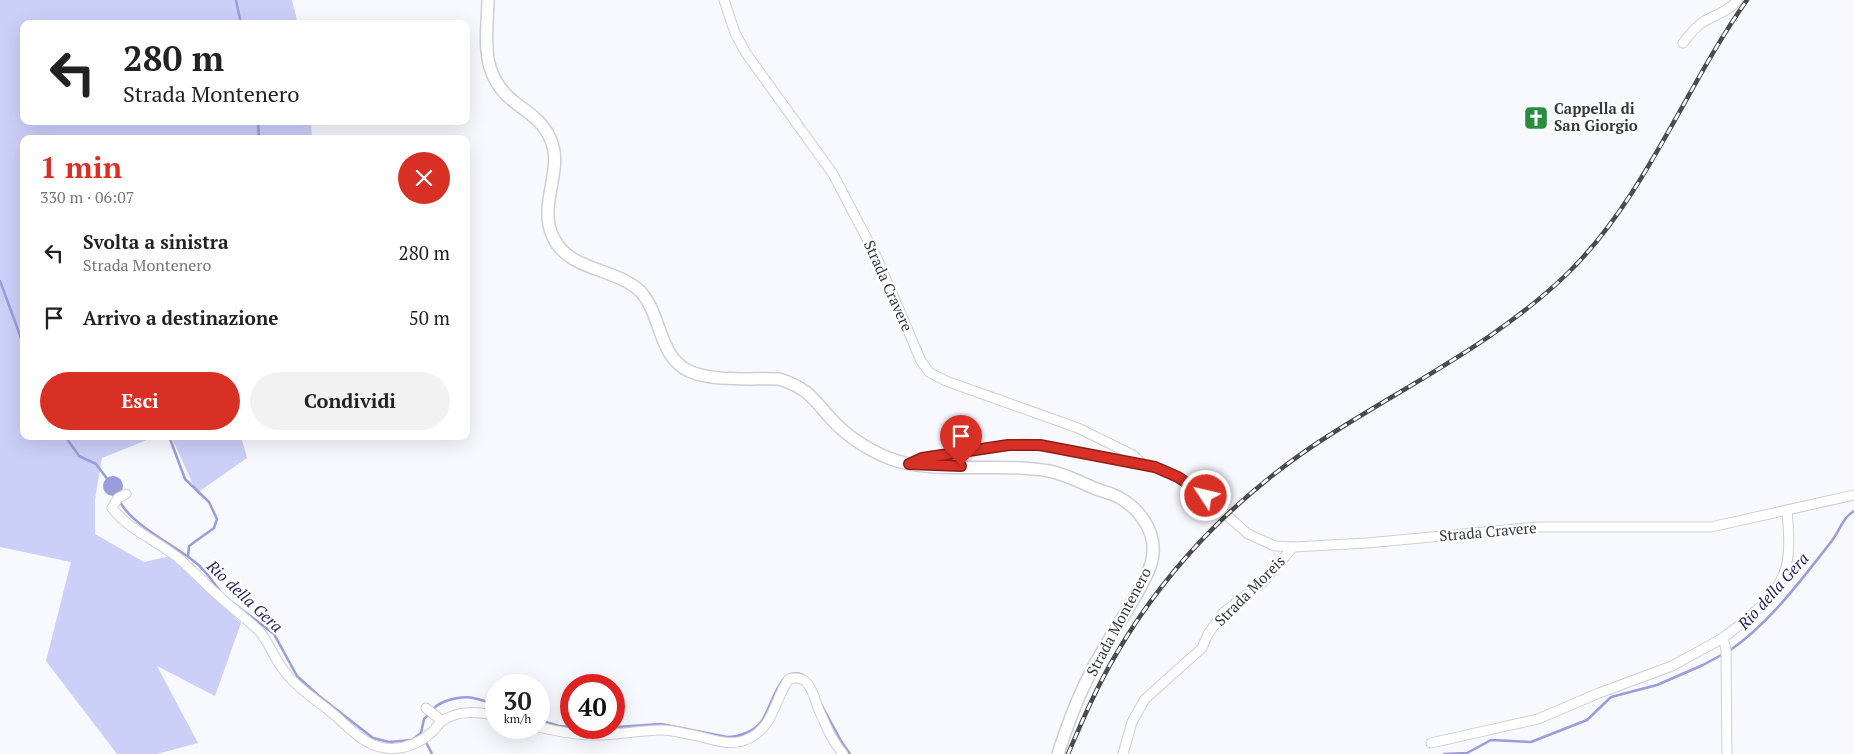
<!DOCTYPE html>
<html lang="it">
<head>
<meta charset="utf-8">
<style>
  :root { --surface:#fff; --page:#f2f2f2; --text:#222; --muted:#767676; --accent:#d93025 }
  body { margin:0; font-family:"PT Serif",serif; background:var(--page); color:var(--text); height:100vh; display:flex; flex-direction:column; font-size:19px; white-space:nowrap }
  * { box-sizing:border-box; margin:0 }
  p { font-size:16px; color:var(--muted) }
  .icon { flex:none; width:28px; height:28px; fill:none; stroke:currentColor; stroke-width:2; stroke-linecap:round; stroke-linejoin:round }
  .map { position:relative; flex:1; overflow:hidden }
  .panel { position:absolute; left:20px; top:135px; width:450px; height:305px; display:flex; flex-direction:column; background:var(--surface); border-radius:10px; box-shadow:0 5px 20px #0002 }
  .panel>* { flex:none }
  .hud { position:absolute; left:20px; top:20px; width:450px; height:105px; border-radius:10px; box-shadow:0 5px 20px #0002; background:#fff; color:var(--text); overflow:hidden }
  .speed { position:absolute; left:485px; top:674px; display:flex; gap:10px; font-size:25px; font-weight:700; text-align:center }
  .speed>* { display:grid; place-content:center; width:65px; height:65px; border-radius:50%; background:var(--surface); box-shadow:0 5px 20px #0002; line-height:1 }
  .speed small { font-size:12px; font-weight:400 }
  .speed .limit { border:8px solid #d22; background:#fff; color:#111 }
  .pin { position:absolute; display:grid; place-items:center; width:42px; height:42px; color:#fff; margin:-51px -21px; border-radius:50% 50% 50% 0; rotate:-45deg; box-shadow:0 0 5px #0007 }
  .pin .icon { rotate:45deg }
  .me { position:absolute; width:55px; margin:-28px; rotate:305deg; stroke-linejoin:round; filter:drop-shadow(0 0 4px #0008) }
  .turn { display:flex; align-items:center; gap:18px; height:105px; padding:0 20px; font-size:22px }
  .turn .icon { width:65px; height:65px; stroke-width:2.5 }
  .turn b { display:block; font-size:35px; line-height:42px }
  .round { display:grid; place-items:center; flex:none; width:52px; height:52px; border-radius:26px; background:var(--page) }
  .overview { display:flex; align-items:center; justify-content:space-between; height:85px; padding:0 20px }
  h1 { font-size:30px; font-weight:600; line-height:38px; color:var(--accent) }
  .primary-button { display:flex; gap:10px; margin-top:auto; padding:10px 20px }
  .primary-button a { flex:1; height:58px; border-radius:30px; background:var(--accent); color:#fff; font-size:20px; font-weight:600; line-height:58px; text-align:center }
  .primary-button a+a { background:var(--page); color:var(--text) }
  ul { padding:0; list-style:none }
  li { display:flex; align-items:center; gap:15px; height:65px; padding:0 20px }
  li div { flex:1 }
  li b { display:block; font-size:19px }
  li em { font-style:normal }
  .map>svg:first-child { display:block }
  .green { fill:#cccff8 }
  .water { fill:#999ddb }
  .lines { fill:none; stroke-linecap:round; stroke-linejoin:round }
  .stream { stroke:#999ddb; stroke-width:2.5 }
  .minor-casing { stroke:#cecfd6; stroke-width:11 }
  .major-casing { stroke:#cecfd6; stroke-width:14 }
  .minor { stroke:#fff; stroke-width:9 }
  .major { stroke:#fff; stroke-width:11 }
  .rail-casing { stroke:#4b4b4e; stroke-width:4.5 }
  .rail { stroke:#fff; stroke-width:2.5; stroke-dasharray:8; stroke-linecap:butt }
  .route-casing { stroke:#8d1f18; stroke-width:12 }
  .route { stroke:#d93025; stroke-width:9 }
  .labels { text-anchor:middle; stroke-width:4.5; stroke-linejoin:round; paint-order:stroke }
  .poi-label { font-size:15px; font-weight:bold; fill:#37383a; stroke:#fff; text-anchor:start }
  .street-label { font-size:15px; fill:#37383a; stroke:#fff }
  .water-label { font-size:16px; font-style:italic; fill:#2a236b; stroke:#fff }
</style>
</head>
<body>
<div class="map">
<svg width="1854" height="754" viewBox="0 0 1854 754">
  <rect width="100%" height="100%" fill="#f8f8ff"/>
  <g class="green">
    <polygon points="0,0 292,0 298,24 24,24 24,121 311,121 312,139 24,139 24,436 157,436 102,458 95,499 95,534 144,562 171,556 241,623 215,696 157,666 198,743 157,754 117,754 46,661 71,562 0,547"/>
    <polygon points="171,436 241,436 247,458 197,493"/>
  </g>
  <circle class="water" cx="113" cy="486" r="10"/>
  <g class="lines">
    <g class="stream">
      <polyline points="236,0 241,24"/>
      <polyline points="258,121 259,139"/>
      <polyline points="0,281 24,346"/>
      <polyline points="65,436 79,456 96,464 108,480"/>
      <polyline points="169,436 185,479 209,502 217,519 214,528 189,546 188,556"/>
      <path d="M119 500C131 525 173 544 195 562 206 570 214 584 223 595"/>
      <polyline points="229,600 274,634 297,676 319,696 373,738 389,742 412,740 421,733 424,719 429,714"/>
      <path d="M1729 651C1770 623 1801 580 1831 542 1839 532 1843 517 1854 511"/>
      <polyline points="821,704 841,741 850,754"/>
      <path d="M433 709C437 705 440 703 446 701 467 694 476 698 496 705"/>
      <polyline points="539,720 559,726 571,727"/>
      <path d="M571 728 587 729 661 724 727 737C739 737 753 732 761 722 772 708 779 664 803 675"/>
      <polyline points="427,744 432,754"/>
      <polyline points="1444,754 1467,753 1491,740 1531,742 1587,720 1611,697 1657,685 1703,665 1725,653"/>
    </g>
    <defs>
      <g id="minor">
        <polyline points="724,0 735,33 746,53 833,174 876,256 921,361 929,372 946,381 1078,428 1133,455 1143,465"/>
        <path d="M1683 43C1689 35 1694 28 1703 22 1715 15 1729 11 1738 0"/>
        <polyline points="909,464 922,458 1023,444 1057,448 1155,467 1164,470 1196,488 1248,534 1275,546 1293,547 1367,543 1538,527 1711,527 1854,495"/>
        <path d="M126 494 118 498 112 508C130 532 162 542 184 563 196 574 207 586 220 597 233 609 247 619 260 632 269 643 274 657 282 668 295 687 315 699 332 713 342 721 351 731 361 738 368 743 377 747 385 748 402 750 418 744 431 733 435 730 437 725 441 722 456 710 480 711 496 716"/>
        <polyline points="426,708 442,721"/>
        <path d="M539 727C556 731 574 735 592 735 615 736 638 730 661 730 669 730 679 732 687 734 709 737 729 749 750 738 774 726 775 698 789 679 796 677 802 677 807 683 813 690 815 700 818 708 825 724 832 741 843 754"/>
        <polyline points="1431,743 1538,719 1599,693 1672,666 1723,638"/>
        <polyline points="1123,754 1132,722 1145,699 1202,648 1208,634 1224,612 1263,582 1293,547"/>
        <path d="M1727 754 1726 649 1723 638C1749 617 1785 593 1788 556 1790 541 1788 525 1787 510"/>
      </g>
      <path id="major" d="M488 0C487 39 479 73 513 101 527 112 542 120 550 138 565 170 537 204 553 237 569 272 616 267 641 292 662 316 658 356 689 371 713 382 753 378 779 379 812 389 815 403 837 425 856 443 883 459 909 464 955 472 1003 463 1049 471 1066 474 1083 484 1099 490 1105 492 1113 494 1120 498 1139 509 1155 530 1153 553 1152 568 1143 582 1136 595 1122 620 1105 644 1092 670 1078 696 1067 726 1058 754"/>
    </defs>
    <use href="#minor" class="minor-casing"/>
    <use href="#major" class="major-casing"/>
    <use href="#minor" class="minor"/>
    <use href="#major" class="major"/>
    <defs>
      <path id="rail" d="M1068 754C1083 719 1098 684 1118 651 1171 561 1247 486 1336 431 1415 381 1500 339 1568 273 1646 196 1684 89 1747 0"/>
    </defs>
    <use href="#rail" class="rail-casing"/>
    <use href="#rail" class="rail"/>
  </g>
  <g class="lines">
    <defs>
      <polyline id="route" points="961,466 909,464 922,458 1008,445 1040,445 1155,467 1178,477 1206,496"/>
    </defs>
    <use href="#route" class="route-casing"/>
    <use href="#route" class="route"/>
  </g>
  <defs>
    <symbol id="church-square" viewBox="-11 -11 22 22"><rect x="-9" y="-9" width="18" height="18" rx="4" fill="#298c41" stroke="#fff"/><path d="M-1.2-6h2.4v3.5h3.3v2.4h-3.3V6h-2.4V-.1h-3.3v-2.4h3.3Z" fill="#fff"/></symbol>
  </defs>
  <g fill-rule="evenodd">
    <use href="#church-square" x="1522" y="104" width="28" height="28"/>
  </g>
  <g class="labels">
    <g class="poi-label">
      <text x="1554" y="114">Cappella di<tspan x="1554" dy="17">San Giorgio</tspan></text>
    </g>
    <g class="street-label">
      <text transform="translate(888 286) rotate(66)" y="5">Strada Cravere</text>
      <text transform="translate(1488 532) rotate(-5)" y="5">Strada Cravere</text>
      <text transform="translate(1250 591) rotate(-45)" y="5">Strada Moreis</text>
      <text transform="translate(1119 622) rotate(-62)" y="5">Strada Montenero</text>
    </g>
    <g class="water-label">
      <text transform="translate(1773 591) rotate(-48)" y="6">Rio della Gera</text>
      <text transform="translate(245 596) rotate(43)" y="6">Rio della Gera</text>
    </g>
  </g>
</svg>
<div class="speed"><div>30<small>km/h</small></div><div class="limit">40</div></div>
<div class="pin" style="left:961px;top:466px;background:#d93025"><svg class="icon" aria-label="arrive" viewBox="0 0 24 24"><path d="M6 21V4h12l-3 4 3 4H6"/></svg></div>
<svg class="me" style="left:1206px;top:496px" viewBox="-20 -20 40 40"><circle r="17" fill="#d93025" stroke="#fff" stroke-width="3"/><path d="M0-11L8 9 0 5-8 9z" fill="#fff"/></svg>
<div class="hud">
<div class="turn"><svg class="icon" aria-label="left" viewBox="0 0 24 24"><path d="M17 20v-9H6M10 6l-5 5 5 5"/></svg><div><b>280 m</b>Strada Montenero</div></div>
</div>
<section class="panel">
<div class="overview"><div><h1>1 min</h1><p>330 m · 06:07</p></div><a class="round" style="background:#d93025;color:#fff"><svg class="icon" aria-label="close" viewBox="0 0 24 24"><path d="M6 6l12 12M18 6L6 18"/></svg></a></div>
<ul>
<li><svg class="icon" aria-label="left" viewBox="0 0 24 24"><path d="M17 20v-9H6M10 6l-5 5 5 5"/></svg><div><b>Svolta a sinistra</b><p>Strada Montenero</p></div><em>280 m</em></li>
<li><svg class="icon" aria-label="arrive" viewBox="0 0 24 24"><path d="M6 21V4h12l-3 4 3 4H6"/></svg><div><b>Arrivo a destinazione</b></div><em>50 m</em></li>
</ul>
<div class="primary-button"><a>Esci</a><a>Condividi</a></div>
</section>
</div>
</body>
</html>
